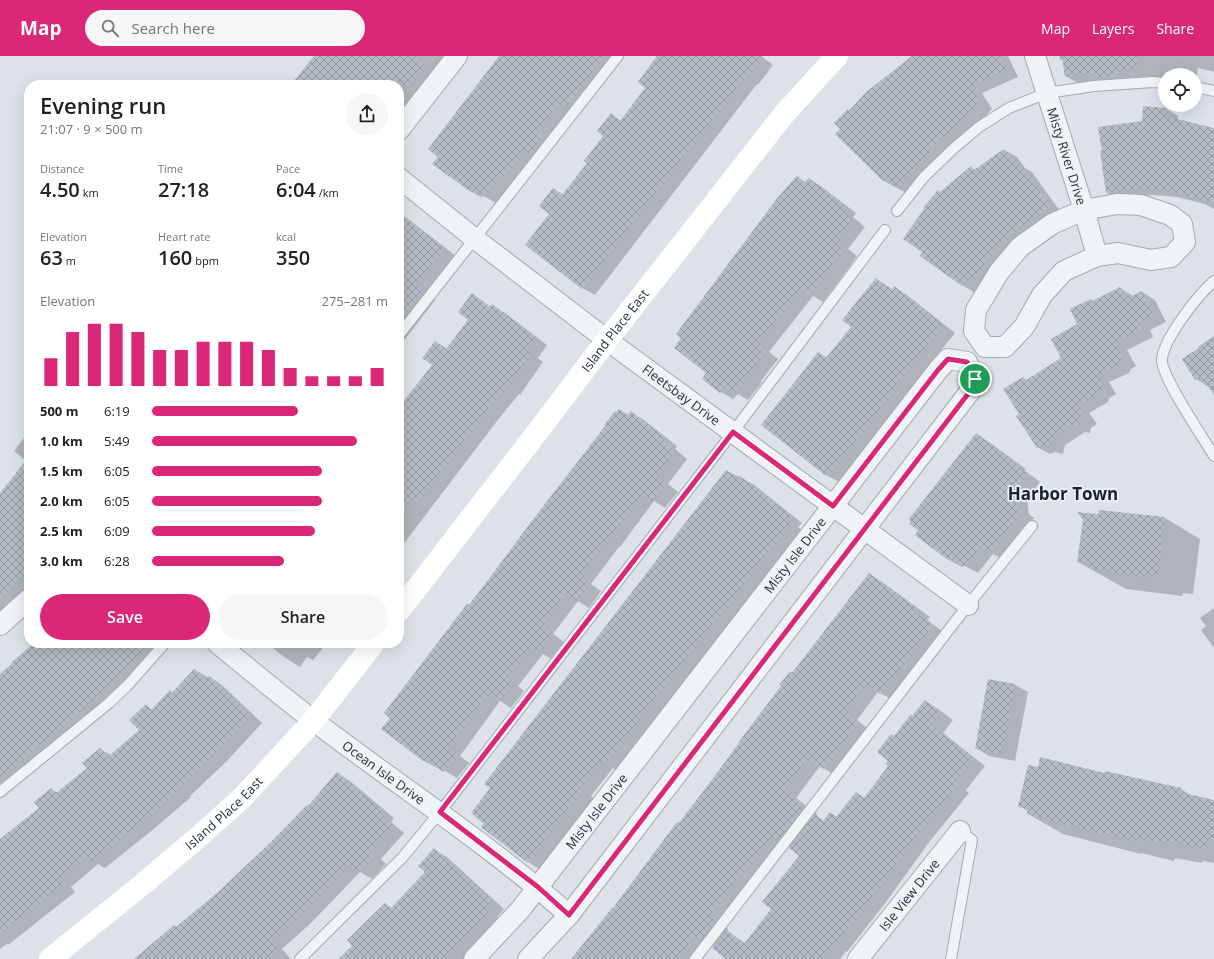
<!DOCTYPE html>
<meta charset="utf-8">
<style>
body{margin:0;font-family:"Open Sans",sans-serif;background:#f6f6f6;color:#222;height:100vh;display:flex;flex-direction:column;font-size:15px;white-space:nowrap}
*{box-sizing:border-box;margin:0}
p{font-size:13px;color:#767676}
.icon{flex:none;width:22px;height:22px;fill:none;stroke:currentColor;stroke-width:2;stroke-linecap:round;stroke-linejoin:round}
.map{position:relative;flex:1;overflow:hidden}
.sheet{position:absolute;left:24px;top:24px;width:380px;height:568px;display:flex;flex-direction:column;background:#fff;border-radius:16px;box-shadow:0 4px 16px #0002}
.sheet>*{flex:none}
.buttons{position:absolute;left:1158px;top:12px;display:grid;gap:8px}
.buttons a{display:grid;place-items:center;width:44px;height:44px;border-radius:50%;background:#fff;box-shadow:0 4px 16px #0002;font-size:20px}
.pin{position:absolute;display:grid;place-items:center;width:34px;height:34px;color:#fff;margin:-17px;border:2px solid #fff;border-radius:50%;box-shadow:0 1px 4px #0007}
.round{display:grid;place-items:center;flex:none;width:42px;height:42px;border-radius:21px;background:#f6f6f6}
.headline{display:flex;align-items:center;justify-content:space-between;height:68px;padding:0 16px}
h1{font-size:22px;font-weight:600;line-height:30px}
.figures{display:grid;grid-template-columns:repeat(3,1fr);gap:6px;height:68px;padding:4px 16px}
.figures div{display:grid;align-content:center}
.figures b{font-size:20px;font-weight:600}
.figures small{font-size:11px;font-weight:400}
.figures p{font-size:11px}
.chart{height:112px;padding:8px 16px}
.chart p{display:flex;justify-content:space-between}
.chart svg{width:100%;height:72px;margin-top:4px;stroke:#db2777;stroke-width:6}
.primary-button{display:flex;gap:8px;margin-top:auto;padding:8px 16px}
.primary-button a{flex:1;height:46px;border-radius:24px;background:#db2777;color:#fff;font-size:16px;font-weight:600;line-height:46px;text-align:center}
.primary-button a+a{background:#f6f6f6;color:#222}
ul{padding:0 16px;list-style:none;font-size:13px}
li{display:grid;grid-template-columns:64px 48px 1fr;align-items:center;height:30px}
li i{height:10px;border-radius:5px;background:#db2777}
header{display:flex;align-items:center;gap:24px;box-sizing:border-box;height:56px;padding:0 20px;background:#db2777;color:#fff}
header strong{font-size:19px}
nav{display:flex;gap:22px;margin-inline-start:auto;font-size:14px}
.search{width:280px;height:36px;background:#f6f6f6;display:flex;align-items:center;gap:10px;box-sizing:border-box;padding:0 14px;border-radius:22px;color:#767676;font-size:15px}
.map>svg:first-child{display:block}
.shadow{fill:#0003;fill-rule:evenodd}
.building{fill:url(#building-cross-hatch)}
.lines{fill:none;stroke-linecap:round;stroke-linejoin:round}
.lane-casing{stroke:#a2a9b3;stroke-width:12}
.street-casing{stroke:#a2a9b3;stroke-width:22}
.lane{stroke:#f0f3f6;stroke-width:10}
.street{stroke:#f0f3f6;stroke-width:20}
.secondary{stroke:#fff;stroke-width:22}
.route-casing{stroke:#fff;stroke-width:8}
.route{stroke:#db2777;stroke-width:5}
.labels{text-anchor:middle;stroke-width:3.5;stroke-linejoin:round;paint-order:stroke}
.street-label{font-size:13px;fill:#253141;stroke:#edf1f6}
.district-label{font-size:17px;font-weight:bold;fill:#182231;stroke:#edf1f6}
</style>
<header>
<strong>Map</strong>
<div class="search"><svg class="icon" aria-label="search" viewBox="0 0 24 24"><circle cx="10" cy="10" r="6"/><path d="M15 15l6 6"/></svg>Search here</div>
<nav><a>Map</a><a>Layers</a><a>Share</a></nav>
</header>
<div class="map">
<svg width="1214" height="903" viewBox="0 0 1214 903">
<defs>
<pattern id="building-cross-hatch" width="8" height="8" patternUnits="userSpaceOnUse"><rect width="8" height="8" fill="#b4bcc6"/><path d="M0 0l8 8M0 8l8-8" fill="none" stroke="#9299a2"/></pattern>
</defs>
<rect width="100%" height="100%" fill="#dde2e9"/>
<g class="shadow">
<path d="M 326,0 L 450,0 L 399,59 L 399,29 L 303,29 Z"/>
<path d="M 500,0 L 622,0 L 543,104 L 537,101 L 516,128 L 512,126 L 496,147 L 482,139 L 481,141 L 468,134 L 439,100 Z"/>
<path d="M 657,0 L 761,0 L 773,9 L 758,29 L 757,28 L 595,239 L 582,232 L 551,158 L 553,133 L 564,139 L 588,107 L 605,79 L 611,59 L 622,65 L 647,32 Z"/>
<path d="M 918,0 L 1008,0 L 1018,21 L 982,37 L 992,53 L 910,139 L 884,125 L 836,78 L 841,73 L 850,56 Z"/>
<path d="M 1059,0 L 1214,0 L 1214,16 L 1198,12 L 1197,19 L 1165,16 L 1165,22 L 1130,21 L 1130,26 L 1079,28 L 1066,20 L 1064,5 L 1060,3 Z"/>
<path d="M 1166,53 L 1178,60 L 1178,64 L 1214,73 L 1214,153 L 1205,148 L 1177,141 L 1154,139 L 1120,144 L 1107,137 L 1143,66 Z"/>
<path d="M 1004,94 L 1017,101 L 1025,112 L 1032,116 L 1062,158 L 975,237 L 962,229 L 940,137 L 971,112 L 976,114 Z"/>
<path d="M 797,121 L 806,127 L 809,123 L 822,131 L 856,157 L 853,161 L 865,171 L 848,193 L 857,200 L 823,246 L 813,240 L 769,296 L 778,303 L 761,325 L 762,326 L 748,344 L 738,338 L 733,343 L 721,336 Z"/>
<path d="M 399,156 L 456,200 L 427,237 L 436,243 L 399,291 Z"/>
<path d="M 876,223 L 893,234 L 895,232 L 907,239 L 955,277 L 917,324 L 899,350 L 839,426 L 826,419 L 818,297 L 827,302 L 852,271 Z"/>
<path d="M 1120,232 L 1133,240 L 1142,236 L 1155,244 L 1166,266 L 1150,274 L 1153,281 L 1127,294 L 1136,310 L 1131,313 L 1129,317 L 1109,326 L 1116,338 L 1109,342 L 1108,346 L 1089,357 L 1097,368 L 1091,372 L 1090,377 L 1085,376 L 1065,389 L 1063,398 L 1055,396 L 1050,398 L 1037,391 L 1021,359 L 1023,322 L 1027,324 L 1062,302 L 1091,244 L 1094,246 Z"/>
<path d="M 472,239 L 483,245 L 483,247 L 494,254 L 484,246 L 491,251 L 492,250 L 505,257 L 547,289 L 538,302 L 543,306 L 520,339 L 519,338 L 497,365 L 399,494 L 399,341 L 405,345 L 433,309 L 436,286 L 447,293 L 469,263 Z"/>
<path d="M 1214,280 L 1214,338 L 1209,331 L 1196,323 L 1200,293 L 1198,291 Z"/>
<path d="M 619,354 L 629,359 L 631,357 L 644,364 L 677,390 L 675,393 L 687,403 L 668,428 L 678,436 L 665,452 L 654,445 L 620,491 L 619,491 L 591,528 L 601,535 L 589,552 L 578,545 L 553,578 L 564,586 L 551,603 L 543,598 L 518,630 L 524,635 L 511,652 L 500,645 L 460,700 L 469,707 L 457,722 L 438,711 L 437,712 L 424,705 L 383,673 L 469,550 Z"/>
<path d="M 976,379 L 989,386 L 1026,413 L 1024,414 L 1040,426 L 1027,443 L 1029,458 L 1034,462 L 1003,503 L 993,498 L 978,517 L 963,509 L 962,511 L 949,504 L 916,478 Z"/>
<path d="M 24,382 L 29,385 L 29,534 L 0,559 L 0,438 L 26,405 L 14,395 Z"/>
<path d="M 727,415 L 753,428 L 802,467 L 798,471 L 803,475 L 617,715 L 613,712 L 591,740 L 594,742 L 541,814 L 528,806 Z"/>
<path d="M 1100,455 L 1165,462 L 1200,483 L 1193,538 L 1183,537 L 1182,540 L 1126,533 L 1078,506 L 1084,464 L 1099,459 Z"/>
<path d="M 869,518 L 882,526 L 930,561 L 927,564 L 945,577 L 893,644 L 878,636 L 857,664 L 871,675 L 836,720 L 820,710 L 796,742 L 817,758 L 816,760 L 824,765 L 830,757 L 837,761 L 856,737 L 865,742 L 890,710 L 889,704 L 894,681 L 913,661 L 925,645 L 938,653 L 953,664 L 943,677 L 985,710 L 966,734 L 969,737 L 930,785 L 886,846 L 847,896 L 846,895 L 840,903 L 723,903 L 725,901 L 714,890 L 708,887 L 695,903 L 572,903 L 613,854 ZM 785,787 L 791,791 L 800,800 L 773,853 L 745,887 L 727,875 L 728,873 L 721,868 Z"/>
<path d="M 1214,552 L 1214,592 L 1201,574 L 1206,570 L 1200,562 Z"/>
<path d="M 35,587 L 150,587 L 160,597 L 15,726 L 8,722 L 0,728 L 0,618 Z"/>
<path d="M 266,587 L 327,587 L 313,604 L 307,601 L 300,611 L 287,603 Z"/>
<path d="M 195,614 L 209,622 L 210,621 L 222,629 L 262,667 L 227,705 L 190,740 L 191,741 L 155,772 L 105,812 L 98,808 L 71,831 L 75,836 L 8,889 L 7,888 L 0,893 L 0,785 L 40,752 L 51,733 L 58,737 L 88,712 L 100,693 L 111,699 L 140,674 L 146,650 L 153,654 L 170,636 L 173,638 Z"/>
<path d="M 989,624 L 1015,629 L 1028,636 L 1015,705 L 989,700 L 976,692 Z"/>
<path d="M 1039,712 L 1105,718 L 1105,716 L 1181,733 L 1192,740 L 1214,745 L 1214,807 L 1203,805 L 1202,807 L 1175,802 L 1174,805 L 1141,797 L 1141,798 L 1063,778 L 1028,758 L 1028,755 L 1020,750 Z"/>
<path d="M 337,717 L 350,725 L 394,762 L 391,766 L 404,777 L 381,803 L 386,808 L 372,823 L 360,816 L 311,867 L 282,893 L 290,902 L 289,903 L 134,903 L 175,871 L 176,872 L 218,837 L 309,751 Z"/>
<path d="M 434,794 L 447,801 L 504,853 L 497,861 L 500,864 L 465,903 L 339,903 L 353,890 L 385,848 L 392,852 L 426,816 Z"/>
</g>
<g class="building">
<path d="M 314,0 L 414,0 L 425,9 L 409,29 L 291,29 Z"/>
<path d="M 499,0 L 604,0 L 566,51 L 559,46 L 537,75 L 543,80 L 530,98 L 524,93 L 502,122 L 499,119 L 483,141 L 470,131 L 468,134 L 432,108 L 438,101 L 428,93 Z"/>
<path d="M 657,0 L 762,0 L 745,22 L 744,22 L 644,151 L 582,233 L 525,189 L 549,158 L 539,150 L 553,132 L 562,139 L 587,107 L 584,105 L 603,80 L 597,75 L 611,57 L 620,65 L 645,32 L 638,26 Z"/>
<path d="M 912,0 L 999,0 L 1006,14 L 970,30 L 979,45 L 949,76 L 930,92 L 932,94 L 896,132 L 886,122 L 883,125 L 835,78 L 840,73 L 834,67 L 848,53 L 849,55 L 866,36 Z"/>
<path d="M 1062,0 L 1137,0 L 1137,11 L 1117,14 L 1118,19 L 1095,21 L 1095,17 L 1065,21 Z"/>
<path d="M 1143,50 L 1166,52 L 1165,60 L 1214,72 L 1214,147 L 1164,134 L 1141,132 L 1106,137 L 1100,95 L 1102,95 L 1098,71 L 1142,65 Z"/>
<path d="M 1004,93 L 1016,109 L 1019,108 L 1050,150 L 1015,175 L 991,194 L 994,196 L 971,224 L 968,222 L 962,230 L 920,200 L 922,196 L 903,183 L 924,153 L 923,152 L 938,134 L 940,136 L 971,110 L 974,114 Z"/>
<path d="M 797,120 L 805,126 L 809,122 L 844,149 L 841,153 L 853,163 L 836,185 L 844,192 L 809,239 L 800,232 L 757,288 L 765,295 L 735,337 L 725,330 L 720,337 L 702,323 L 706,317 L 674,292 L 681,282 L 676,278 L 778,141 Z"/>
<path d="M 399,157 L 444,192 L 415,229 L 423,235 L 399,267 Z"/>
<path d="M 876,222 L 892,234 L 894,230 L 943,269 L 904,317 L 887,343 L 860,378 L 860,379 L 826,420 L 761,369 L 818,296 L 826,302 L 851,271 L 842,264 Z"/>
<path d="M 1120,231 L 1126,243 L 1142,235 L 1154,259 L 1138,267 L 1141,273 L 1115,286 L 1123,303 L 1118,305 L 1117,310 L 1097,318 L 1104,331 L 1096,335 L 1095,339 L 1077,349 L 1084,361 L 1078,365 L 1077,371 L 1071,369 L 1052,382 L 1051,391 L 1041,389 L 1037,392 L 1016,360 L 1019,358 L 1003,333 L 1023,321 L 1025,325 L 1061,302 L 1051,283 L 1077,268 L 1070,253 L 1091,243 L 1092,245 Z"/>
<path d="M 472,237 L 490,251 L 492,248 L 535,281 L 526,294 L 531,298 L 506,332 L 505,331 L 484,357 L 417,446 L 411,442 L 399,458 L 399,351 L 432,309 L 422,302 L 435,285 L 446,293 L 468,264 L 458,256 Z"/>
<path d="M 1214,282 L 1214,339 L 1201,320 L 1195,324 L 1182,303 Z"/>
<path d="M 619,353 L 628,359 L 631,355 L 665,382 L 662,385 L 675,395 L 656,420 L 665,428 L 652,445 L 642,438 L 607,485 L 606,484 L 579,520 L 589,527 L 576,545 L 565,537 L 541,570 L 552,578 L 538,596 L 531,590 L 506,622 L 512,627 L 498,645 L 488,637 L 447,692 L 457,699 L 443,716 L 426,703 L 423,705 L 381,673 L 390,662 L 384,657 L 467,548 L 469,549 L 491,520 L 531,466 L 606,369 L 604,369 L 615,355 L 616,356 Z"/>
<path d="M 976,377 L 1014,406 L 1013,407 L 1027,418 L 1014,435 L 1016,449 L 1022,454 L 990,497 L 981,490 L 964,511 L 951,501 L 948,504 L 915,479 L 918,474 L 909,468 L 911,465 L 909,463 Z"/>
<path d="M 29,401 L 29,515 L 21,524 L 20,523 L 0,542 L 0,437 Z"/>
<path d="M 726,414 L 737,423 L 740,420 L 790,459 L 786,463 L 790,467 L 755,511 L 727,551 L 726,550 L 637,664 L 639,665 L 625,682 L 604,708 L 600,705 L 579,732 L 582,734 L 543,784 L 544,785 L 528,807 L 481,771 L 484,768 L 471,757 L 490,732 L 484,728 Z"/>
<path d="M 1099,454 L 1165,461 L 1158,519 L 1148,517 L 1147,521 L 1090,513 L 1090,508 L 1077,506 L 1083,464 L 1077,456 L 1098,458 Z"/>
<path d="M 869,517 L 917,553 L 915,556 L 933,569 L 880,638 L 866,627 L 844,656 L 858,667 L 823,713 L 808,702 L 784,734 L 805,750 L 778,784 L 772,780 L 746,813 L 744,812 L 709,860 L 716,865 L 701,884 L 695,879 L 677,903 L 571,903 L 612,852 L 613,852 L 677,766 L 679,767 L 708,729 L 739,687 L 738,687 L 781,630 L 780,628 L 790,615 L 792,617 Z"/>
<path d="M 34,587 L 150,587 L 83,653 L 0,721 L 0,619 L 13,608 L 12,606 Z"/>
<path d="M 194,613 L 206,624 L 209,620 L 250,659 L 214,698 L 178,732 L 179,733 L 142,765 L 92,805 L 87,799 L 58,823 L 62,828 L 0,877 L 0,783 L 39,752 L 34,746 L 51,732 L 56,737 L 87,712 L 82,707 L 100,692 L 108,701 L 139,674 L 129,664 L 146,648 L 151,654 L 170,634 L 172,637 Z"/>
<path d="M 988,623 L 1015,628 L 1002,698 L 975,693 Z"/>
<path d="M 925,644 L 940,656 L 930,669 L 973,702 L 954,726 L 957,729 L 917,778 L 873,839 L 834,889 L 832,888 L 821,903 L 726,903 L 712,892 L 726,873 L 744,888 L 771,853 L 762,846 L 799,800 L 789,792 L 815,758 L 823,765 L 830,756 L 836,761 L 856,736 L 864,742 L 888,710 L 885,708 L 888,705 L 877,696 L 891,678 L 894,680 L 911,658 L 912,660 Z"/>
<path d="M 1040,701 L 1104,717 L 1105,715 L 1181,732 L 1180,736 L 1214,744 L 1214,784 L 1208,783 L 1206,793 L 1168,785 L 1167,788 L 1140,782 L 1139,785 L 1106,778 L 1106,779 L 1027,758 L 1028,753 L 1018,751 L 1028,709 L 1038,711 Z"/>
<path d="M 337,716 L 382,755 L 379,758 L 392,769 L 369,795 L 374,800 L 358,816 L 349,807 L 298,859 L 270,885 L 278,894 L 268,903 L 134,903 L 174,869 L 176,871 L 217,837 L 271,786 L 307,749 L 308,750 Z"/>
<path d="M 434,792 L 492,845 L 485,853 L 488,856 L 451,896 L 451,895 L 443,903 L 338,903 L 352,890 L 347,884 L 385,847 L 391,852 L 425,816 L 418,810 Z"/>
</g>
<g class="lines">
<g class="lane-casing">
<g id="lane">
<path d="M 1195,31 L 1214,35"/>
<path d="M 897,155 L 924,121 L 953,93 L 979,71 L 1009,52 L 1047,37 L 1094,30 L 1153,26 L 1165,27"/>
<path d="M 1214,225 C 1198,239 1164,282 1162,303 C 1160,319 1204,383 1214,400"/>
<path d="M 399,279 L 618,0"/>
<path d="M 0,736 L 109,647 L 127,630 L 165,587"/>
<path d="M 300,903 L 402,802 L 440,756 L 733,376 L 885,174"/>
<path d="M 695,903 L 968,549 L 1032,470"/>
<path d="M 951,903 L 972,784 L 960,775"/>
</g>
</g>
<g class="street-casing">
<g id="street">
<path id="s1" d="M 1035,0 L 1084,154 L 1097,200"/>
<path d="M 399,74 L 457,0"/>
<path id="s2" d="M 399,122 L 474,182 L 607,284 L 968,549"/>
<path d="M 1117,148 L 1141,149 L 1170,159 L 1182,168 L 1185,186 L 1171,201 L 1151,204 L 1118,197 L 1097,200 L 1064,215 L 1042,239 L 1024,271 L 1005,291 L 985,291 L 974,275 L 976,254 L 999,216 L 1020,191 L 1052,168 L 1084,154 Z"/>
<path d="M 0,569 L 29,543"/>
<path id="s3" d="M 217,587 C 249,613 281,640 314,665 C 399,730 489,788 569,859"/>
<path id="s4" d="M 474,903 L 520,854 L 938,314 L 948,303 L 967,306 L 975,323 L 971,334 L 569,859 L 528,903"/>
<path id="s5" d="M 858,903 L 960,775"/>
</g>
</g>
<use href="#lane" class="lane"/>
<use href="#street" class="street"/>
<g class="secondary">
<path id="s6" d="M 399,555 L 542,370 L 607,284 L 785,57 L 837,0"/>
<path id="s7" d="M 50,903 L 143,828 L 196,783 L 241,743 L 313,665 L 374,587"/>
</g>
</g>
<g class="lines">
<g class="route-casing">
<path id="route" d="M 948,303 L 967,306 L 975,323 L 971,334 L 569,859 L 538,831 L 440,756 L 733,376 L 833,450 L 938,314 Z"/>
</g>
<use href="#route" class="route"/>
</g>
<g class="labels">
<g class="street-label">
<text dy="5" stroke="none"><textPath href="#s1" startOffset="105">Misty River Drive</textPath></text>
<text dy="5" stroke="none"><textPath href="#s6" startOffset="354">Island Place East</textPath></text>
<text dy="5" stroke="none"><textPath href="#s2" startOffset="356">Fleetsbay Drive</textPath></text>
<text dy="5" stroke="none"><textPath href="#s4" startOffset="516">Misty Isle Drive</textPath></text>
<text dy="5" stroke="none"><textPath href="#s3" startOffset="211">Ocean Isle Drive</textPath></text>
<text dy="5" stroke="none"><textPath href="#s4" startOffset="192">Misty Isle Drive</textPath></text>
<text dy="5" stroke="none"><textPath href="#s7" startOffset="227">Island Place East</textPath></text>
<text dy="5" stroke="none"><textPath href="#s5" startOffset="82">Isle View Drive</textPath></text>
</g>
<g class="district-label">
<text x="1063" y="444">Harbor Town</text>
</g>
</g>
</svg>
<div class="buttons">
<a><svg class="icon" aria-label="locate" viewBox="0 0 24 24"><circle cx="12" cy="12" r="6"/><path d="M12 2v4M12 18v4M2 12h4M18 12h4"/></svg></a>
</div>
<div class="pin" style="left:975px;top:323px;background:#1e9e55"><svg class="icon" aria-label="arrive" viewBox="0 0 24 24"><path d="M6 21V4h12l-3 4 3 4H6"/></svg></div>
<section class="sheet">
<div class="headline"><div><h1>Evening run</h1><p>21:07 · 9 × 500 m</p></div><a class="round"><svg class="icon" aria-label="share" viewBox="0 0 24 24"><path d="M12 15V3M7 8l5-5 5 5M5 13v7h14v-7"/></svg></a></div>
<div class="figures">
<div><p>Distance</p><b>4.50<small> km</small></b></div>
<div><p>Time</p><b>27:18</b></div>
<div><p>Pace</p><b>6:04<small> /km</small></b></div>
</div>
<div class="figures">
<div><p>Elevation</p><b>63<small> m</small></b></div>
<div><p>Heart rate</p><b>160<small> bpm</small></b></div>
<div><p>kcal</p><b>350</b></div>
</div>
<div class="chart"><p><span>Elevation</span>275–281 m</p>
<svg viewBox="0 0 160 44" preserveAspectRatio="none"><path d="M5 44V27M15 44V11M25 44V6M35 44V6M45 44V11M55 44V22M65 44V22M75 44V17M85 44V17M95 44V17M105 44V22M115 44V33M125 44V38M135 44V38M145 44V38M155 44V33"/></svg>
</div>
<ul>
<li><b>500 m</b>6:19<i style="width:62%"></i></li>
<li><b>1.0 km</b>5:49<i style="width:87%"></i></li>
<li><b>1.5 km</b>6:05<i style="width:72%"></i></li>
<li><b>2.0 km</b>6:05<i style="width:72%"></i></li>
<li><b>2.5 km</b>6:09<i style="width:69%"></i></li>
<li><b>3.0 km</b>6:28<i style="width:56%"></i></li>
</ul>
<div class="primary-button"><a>Save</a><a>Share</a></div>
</section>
</div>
